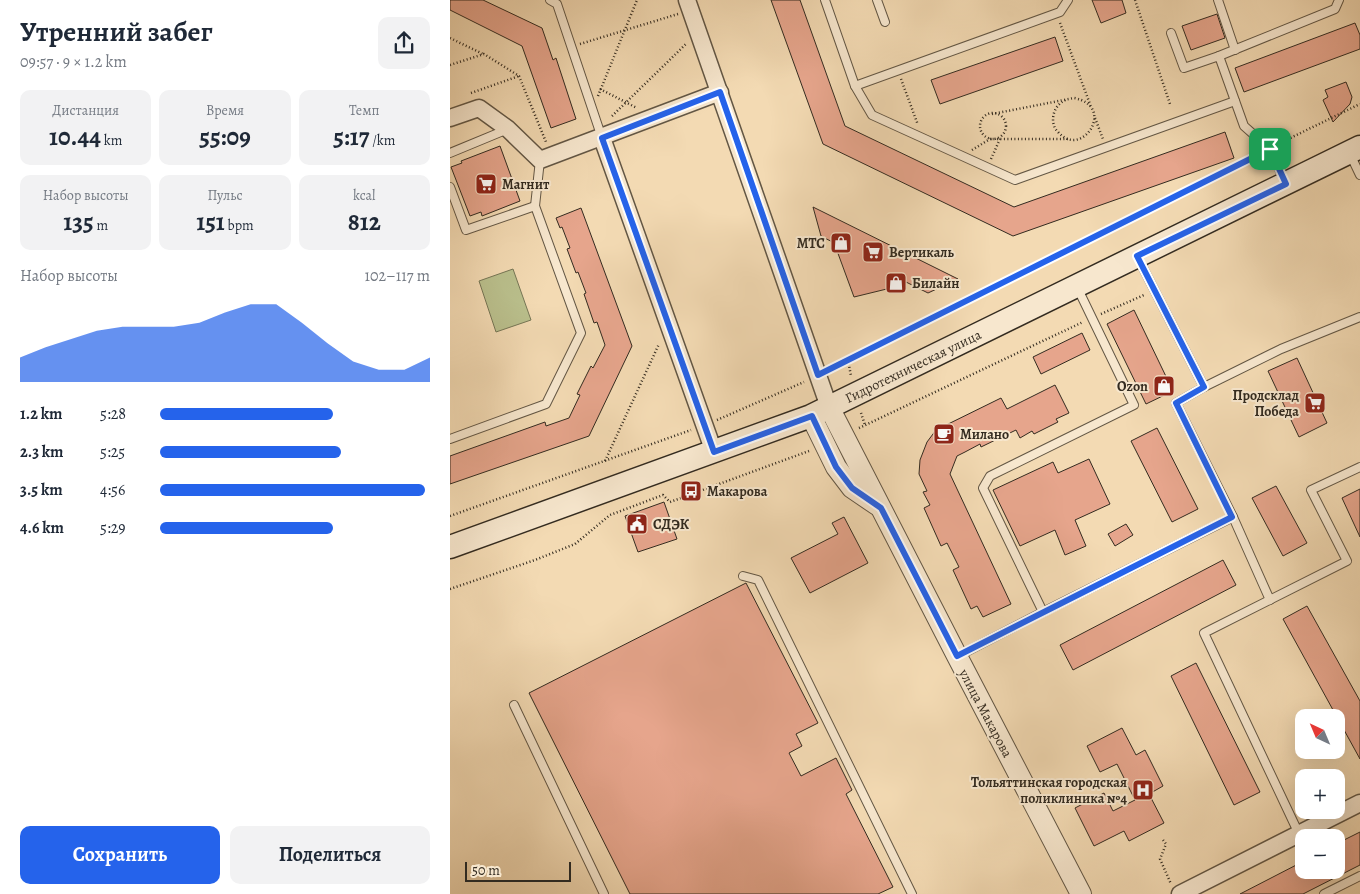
<!DOCTYPE html>
<html lang="ru">
<meta charset="utf-8">
<style>
body{margin:0;font-family:Alegreya,serif;background:#f2f2f3;color:#1f2937;height:100vh;display:flex;flex-direction:column;font-size:19px;white-space:nowrap}
*{box-sizing:border-box;margin:0}
p{font-size:16px;color:#747a83}
.icon{flex:none;width:28px;height:28px;fill:none;stroke:currentColor;stroke-width:2;stroke-linecap:round;stroke-linejoin:round}
.map{position:relative;flex:1;overflow:hidden}
.panel{display:flex;flex-direction:column;background:#fff;width:450px}
.panel>*{flex:none}
.needle{width:32px;rotate:316deg}
.fabs{position:absolute;left:845px;top:709px;display:grid;gap:10px}
.fabs a{display:grid;place-items:center;width:50px;height:50px;border-radius:10px;background:#fff;box-shadow:0 5px 20px #0002;font-size:25px}
.scale{position:absolute;left:15px;bottom:12px;width:106px;box-sizing:border-box;padding-left:5px;border:2px solid #332b20;border-top:0;font-size:14px;line-height:18px;white-space:nowrap;color:#332b20;-webkit-text-stroke:4px #f7e7ce;paint-order:stroke}
.pin{position:absolute;display:grid;place-items:center;width:42px;height:42px;color:#fff;margin:-21px;border-radius:10px;box-shadow:0 2px 8px #0006}
.round{display:grid;place-items:center;flex:none;width:52px;height:52px;border-radius:10px;background:#f2f2f3}
.overview{display:flex;align-items:center;justify-content:space-between;height:85px;padding:0 20px}
h1{font-size:28px;font-weight:600;line-height:38px}
.metrics{display:grid;grid-template-columns:repeat(3,1fr);gap:8px;height:85px;padding:5px 20px}
.metrics div{display:grid;align-content:center;border-radius:10px;background:#f2f2f3;text-align:center}
.metrics b{font-size:25px;font-weight:600}
.metrics small{font-size:14px;font-weight:400}
.metrics p{font-size:14px}
.chart{height:140px;padding:10px 20px}
.chart p{display:flex;justify-content:space-between}
.chart svg{width:100%;height:90px;margin-top:5px;fill:#2563eb;opacity:.7}
.button{display:flex;gap:10px;margin-top:auto;padding:10px 20px}
.button a{flex:1;height:58px;border-radius:10px;background:#2563eb;color:#fff;font-size:20px;font-weight:600;line-height:58px;text-align:center}
.button a+a{background:#f2f2f3;color:#1f2937}
ul{padding:0 20px;list-style:none;font-size:16px}
li{display:grid;grid-template-columns:80px 60px 1fr;align-items:center;height:38px}
li i{height:12px;border-radius:6px;background:#2563eb}
main{display:flex;flex:1;min-height:0}
.map>svg:first-child{display:block}
.green{fill:#bac08d;stroke:#767656}
.building{fill:#e6a58c;stroke:#332b20}
.lines{fill:none;stroke-linecap:round;stroke-linejoin:round}
.service-casing{stroke:#635745;stroke-width:10}
.minor-casing{stroke:#635745;stroke-width:19}
.tertiary-casing{stroke:#635745;stroke-width:22}
.secondary-casing{stroke:#332b20;stroke-width:25}
.path{stroke:#332b20;stroke-width:2.5;stroke-dasharray:1 2.5;stroke-linecap:butt}
.service{stroke:#f7e7ce;stroke-width:8}
.minor{stroke:#f7e7ce;stroke-width:16}
.tertiary{stroke:#f7e7ce;stroke-width:20}
.secondary{stroke:#f7e7ce;stroke-width:22}
.route-casing{stroke:#fff;stroke-width:10}
.route{stroke:#2563eb;stroke-width:6}
.labels{text-anchor:middle;stroke-width:4;stroke-linejoin:round;paint-order:stroke}
.poi-label{font-size:14px;font-weight:bold;fill:#332b20;stroke:#f7e7ce;text-anchor:start}
.street-label{font-size:14px;fill:#332b20;stroke:#f7e7ce}
</style>
<main>
<section class="panel">
<div class="overview"><div><h1>Утренний забег</h1><p>09:57 · 9 × 1.2 km</p></div><a class="round"><svg class="icon" aria-label="share" viewBox="0 0 24 24"><path d="M12 15V3M7 8l5-5 5 5M5 13v7h14v-7"/></svg></a></div>
<div class="metrics">
<div><p>Дистанция</p><b>10.44<small> km</small></b></div>
<div><p>Время</p><b>55:09</b></div>
<div><p>Темп</p><b>5:17<small> /km</small></b></div>
</div>
<div class="metrics">
<div><p>Набор высоты</p><b>135<small> m</small></b></div>
<div><p>Пульс</p><b>151<small> bpm</small></b></div>
<div><p>kcal</p><b>812</b></div>
</div>
<div class="chart"><p><span>Набор высоты</span>102–117 m</p>
<svg viewBox="0 0 160 44" preserveAspectRatio="none"><path d="M0 44V32L10 27L20 23L30 19L40 17L50 17L60 17L70 15L80 10L90 6L100 6L110 15L120 25L130 34L140 38L150 38L160 32V44z"/></svg>
</div>
<ul>
<li><b>1.2 km</b>5:28<i style="width:64%"></i></li>
<li><b>2.3 km</b>5:25<i style="width:67%"></i></li>
<li><b>3.5 km</b>4:56<i style="width:98%"></i></li>
<li><b>4.6 km</b>5:29<i style="width:64%"></i></li>
</ul>
<div class="button"><a>Сохранить</a><a>Поделиться</a></div>
</section>
<div class="map">
<svg width="910" height="894" viewBox="0 0 910 894">
<rect width="100%" height="100%" fill="#f3dab3"/>
<filter id="stains"><feTurbulence type="fractalNoise" baseFrequency=".004" numOctaves="4"/><feColorMatrix values="0 0 0 0 .2 0 0 0 0 .09 0 0 0 0 .02 0 0 0 .5 -.17"/></filter>
<radialGradient id="worn" r=".72"><stop offset=".6" stop-color="#630" stop-opacity="0"/><stop offset="1" stop-color="#630" stop-opacity=".3"/></radialGradient>
<path class="green" d="M 63,269 L 81,320 L 46,332 L 29,281 Z"/>
<g class="building">
<path d="M 0,0 L 33,0 L 92,28 L 103,60 L 106,58 L 126,119 L 101,128 L 72,46 L 0,10 Z"/>
<path d="M 321,0 L 350,0 L 395,126 L 564,207 L 775,132 L 784,158 L 563,236 L 373,144 Z"/>
<path d="M 642,0 L 672,0 L 676,13 L 651,23 Z"/>
<path d="M 767,14 L 775,38 L 741,50 L 732,26 Z"/>
<path d="M 905,23 L 910,35 L 910,49 L 794,92 L 785,68 Z"/>
<path d="M 605,37 L 613,61 L 490,104 L 481,80 Z"/>
<path d="M 896,82 L 902,97 L 900,104 L 883,122 L 873,100 L 878,97 L 875,90 Z"/>
<path d="M 50,146 L 70,201 L 32,216 L 31,212 L 20,216 L 1,167 L 12,163 L 11,161 Z"/>
<path d="M 363,207 L 508,279 L 478,293 L 452,280 L 449,286 L 404,297 L 386,248 L 390,246 L 371,236 Z"/>
<path d="M 131,208 L 182,346 L 139,436 L 0,484 L 0,456 L 95,422 L 96,426 L 119,418 L 130,395 L 127,394 L 141,366 L 143,368 L 155,345 L 147,322 L 144,323 L 134,294 L 136,293 L 128,272 L 126,273 L 117,249 L 120,248 L 112,227 L 110,228 L 106,218 Z"/>
<path d="M 684,310 L 723,391 L 696,404 L 657,324 Z"/>
<path d="M 632,333 L 640,350 L 591,374 L 583,357 Z"/>
<path d="M 847,358 L 877,423 L 849,437 L 818,371 Z"/>
<path d="M 605,385 L 619,413 L 606,419 L 608,422 L 584,434 L 582,431 L 570,438 L 566,430 L 531,447 L 530,444 L 515,452 L 507,456 L 500,474 L 561,604 L 533,617 L 527,606 L 521,609 L 503,570 L 509,567 L 497,543 L 491,546 L 474,508 L 480,505 L 473,492 L 477,491 L 469,474 L 470,460 L 477,442 L 486,430 L 551,398 L 557,409 Z"/>
<path d="M 707,428 L 748,509 L 722,522 L 681,441 Z"/>
<path d="M 639,459 L 660,504 L 625,520 L 636,546 L 615,555 L 605,530 L 570,546 L 543,490 L 603,462 L 608,473 Z"/>
<path d="M 826,486 L 857,543 L 833,556 L 802,498 Z"/>
<path d="M 910,489 L 910,537 L 892,498 Z"/>
<path d="M 214,502 L 227,539 L 188,552 L 175,516 Z"/>
<path d="M 394,517 L 418,563 L 360,593 L 341,558 L 388,534 L 382,523 Z"/>
<path d="M 676,524 L 683,535 L 665,546 L 658,534 Z"/>
<path d="M 773,560 L 786,585 L 623,670 L 610,645 Z"/>
<path d="M 296,583 L 368,723 L 346,734 L 352,746 L 339,753 L 351,776 L 386,758 L 402,790 L 396,794 L 443,887 L 428,894 L 180,894 L 79,693 Z"/>
<path d="M 857,606 L 910,701 L 910,759 L 833,619 Z"/>
<path d="M 746,663 L 810,792 L 784,805 L 721,676 Z"/>
<path d="M 672,728 L 686,755 L 695,750 L 713,786 L 699,794 L 714,823 L 679,841 L 674,831 L 644,846 L 625,808 L 654,793 L 663,811 L 685,800 L 667,764 L 650,772 L 637,746 Z"/>
<path d="M 910,832 L 910,865 L 853,894 L 790,894 L 854,861 L 854,870 L 886,870 L 886,844 Z"/>
</g>
<g class="lines">
<g class="service-casing">
<g id="service">
<path d="M 100,0 L 107,4 L 152,138"/>
<path d="M 375,0 L 405,86 L 422,115 L 565,180 L 785,101"/>
<path d="M 427,0 L 435,22"/>
<path d="M 768,0 L 785,50"/>
<path d="M 721,33 L 734,68 L 769,56 L 794,126 L 820,149 L 835,182"/>
<path d="M 769,56 L 885,9 L 889,0"/>
<path d="M 405,86 L 610,12 L 618,0"/>
<path d="M 0,153 L 58,129"/>
<path d="M 900,154 L 910,175"/>
<path d="M 0,187 L 16,230 L 85,206"/>
<path d="M 754,387 L 831,349 L 910,317"/>
<path d="M 0,439 L 96,404 L 131,333 L 85,206 L 90,160"/>
<path d="M 783,517 L 820,600"/>
<path d="M 293,576 L 308,580 L 462,894"/>
<path d="M 593,612 L 783,517 L 726,403 L 754,387 L 688,258"/>
<path d="M 508,656 L 593,612 L 533,488 L 540,476 L 684,405 L 627,287"/>
<path d="M 64,705 L 154,894"/>
<path d="M 849,834 L 754,633 L 897,561 L 861,490 L 910,467"/>
<path d="M 874,894 L 910,876"/>
</g>
</g>
<g class="minor-casing">
<g id="minor">
<path d="M 237,0 L 379,407"/>
<path d="M 0,118 L 29,108 L 58,129 L 90,160 L 270,92"/>
<path d="M 152,138 L 264,452"/>
<path d="M 730,894 L 910,803"/>
</g>
</g>
<g class="tertiary-casing">
<g id="tertiary">
<path d="M 379,407 L 507,656 L 631,894"/>
<path d="M 361,416 L 386,467 L 402,488 L 427,505"/>
</g>
</g>
<g class="secondary-casing">
<path id="secondary" d="M 0,547 L 361,416 L 910,147"/>
</g>
<g class="path">
<path d="M 685,0 L 720,104"/>
<path d="M 610,23 L 641,107"/>
<path d="M 0,38 L 33,54"/>
<path d="M 130,44 L 228,14"/>
<path d="M 0,65 L 34,54 L 69,76 L 96,142"/>
<path d="M 451,79 L 468,125"/>
<path d="M 150,89 L 187,108"/>
<path d="M 21,93 L 69,76"/>
<path d="M 148,96 L 187,0"/>
<circle cx="543" cy="126" r="13"/>
<path d="M 542,114 L 624,98 C 667,106 632,160 608,132 C 603,127 602,120 604,113 C 606,106 611,102 617,99"/>
<path d="M 162,116 L 237,43"/>
<path d="M 645,118 L 653,139"/>
<path d="M 828,144 L 910,104"/>
<path d="M 522,150 L 540,139 L 618,139"/>
<path d="M 541,159 L 550,139"/>
<path d="M 651,314 L 694,295"/>
<path d="M 398,360 L 401,376"/>
<path d="M 381,369 L 810,154"/>
<path d="M 411,413 L 415,425"/>
<path d="M 267,420 L 354,382"/>
<path d="M 409,428 L 633,322"/>
<path d="M 155,461 L 209,344"/>
<path d="M 0,516 L 241,430"/>
<path d="M 0,589 L 85,560 L 125,544 L 160,515 L 213,495 L 220,502 L 359,451"/>
<path d="M 713,840 L 716,844 L 710,859 L 721,884"/>
</g>
<use href="#service" class="service"/>
<use href="#minor" class="minor"/>
<use href="#tertiary" class="tertiary"/>
<use href="#secondary" class="secondary"/>
</g>
<g class="lines">
<g class="route-casing">
<path id="route" d="M 270,92 L 368,375 L 820,149 L 836,184 L 687,256 L 754,387 L 726,403 L 782,517 L 507,656 L 431,508 L 402,488 L 386,467 L 362,416 L 264,452 L 152,138 Z"/>
</g>
<use href="#route" class="route"/>
</g>
<defs>
<g id="supermarket-square" transform="scale(1.125)"><rect x="-9" y="-9" width="18" height="18" rx="4" fill="#8f2418" stroke="#f7e7ce"/><path d="M-6-5.5h2.5l.6 2H6L4.5 2H-2.5L-4.4-4H-6ZM-1.5 3.2a1.3 1.3 0 1 0 .1 0ZM3 3.2a1.3 1.3 0 1 0 .1 0Z" fill="#fff"/></g>
<g id="shop-square" transform="scale(1.125)"><rect x="-9" y="-9" width="18" height="18" rx="4" fill="#8f2418" stroke="#f7e7ce"/><path d="M-5-2.5h2.3a2.7 3.5 0 0 1 5.4 0H5L5.5 6h-11ZM-1.5-2.5h3a1.5 2.3 0 0 0-3 0Z" fill="#fff"/></g>
<g id="cafe-square" transform="scale(1.125)"><rect x="-9" y="-9" width="18" height="18" rx="4" fill="#8f2418" stroke="#f7e7ce"/><path d="M-5.5-4.5H6V0H3Q3 3.5 0 3.5H-2.5Q-5.5 3.5-5.5 0ZM3-3.2v2h1.7v-2ZM-6 4.5H4V6H-6Z" fill="#fff"/></g>
<g id="bus-square" transform="scale(1.125)"><rect x="-9" y="-9" width="18" height="18" rx="4" fill="#8f2418" stroke="#f7e7ce"/><path d="M-5-6H5V4H4V6H2V4H-2V6H-4V4H-5ZM-3.5-4V0h7V-4ZM-3.5 1.2v1.5H-2V1.2ZM2 1.2v1.5H3.5V1.2Z" fill="#fff"/></g>
<g id="civic-square" transform="scale(1.125)"><rect x="-9" y="-9" width="18" height="18" rx="4" fill="#8f2418" stroke="#f7e7ce"/><path d="M-.6-6.5H3V-4.5H.6V-3L4-1V1h2V6H-6V1h2V-1L-.6-3ZM-1.2 2.5V6h2.4V2.5Z" fill="#fff"/></g>
<g id="hospital-square" transform="scale(1.125)"><rect x="-9" y="-9" width="18" height="18" rx="4" fill="#8f2418" stroke="#f7e7ce"/><path d="M-5-5h3v3.5h4V-5h3V5h-3V1.5h-4V5h-3Z" fill="#fff"/></g>
</defs>
<g fill-rule="evenodd">
<use href="#supermarket-square" x="36" y="184"/>
<use href="#shop-square" x="391" y="243"/>
<use href="#supermarket-square" x="423" y="252"/>
<use href="#shop-square" x="446" y="283"/>
<use href="#shop-square" x="714" y="386"/>
<use href="#supermarket-square" x="865" y="403"/>
<use href="#cafe-square" x="494" y="434"/>
<use href="#bus-square" x="241" y="491"/>
<use href="#civic-square" x="187" y="524"/>
<use href="#hospital-square" x="693" y="790"/>
</g>
<g class="labels">
<g class="poi-label">
<text x="52" y="189">Магнит</text>
<text x="375" y="248" text-anchor="end">МТС</text>
<text x="439" y="257">Вертикаль</text>
<text x="462" y="288">Билайн</text>
<text x="698" y="391" text-anchor="end">Ozon</text>
<text x="849" y="400" text-anchor="end">Продсклад<tspan x="849" dy="16">Победа</tspan></text>
<text x="510" y="439">Милано</text>
<text x="257" y="496">Макарова</text>
<text x="203" y="529">СДЭК</text>
<text x="677" y="787" text-anchor="end">Тольяттинская городская<tspan x="677" dy="16">поликлиника №4</tspan></text>
</g>
<g class="street-label">
<text transform="translate(463 366) rotate(-26)" y="5">Гидротехническая улица</text>
<text transform="translate(536 713) rotate(62)" y="5">улица Макарова</text>
</g>
</g>
<rect width="100%" height="100%" filter="url(#stains)"/>
<rect width="100%" height="100%" fill="url(#worn)"/>
</svg>
<div class="fabs">
<a><svg class="needle" viewBox="-14 -14 28 28"><path d="M0-13l5 13h-10z" fill="#e53935"/><path d="M0 13l5-13h-10z" fill="#747a83"/></svg></a>
<a>+</a>
<a>−</a>
</div>
<div class="scale">50 m</div>
<div class="pin" style="left:820px;top:149px;background:#1e9e55"><svg class="icon" aria-label="arrive" viewBox="0 0 24 24"><path d="M6 21V4h12l-3 4 3 4H6"/></svg></div>
</div>
</main>
